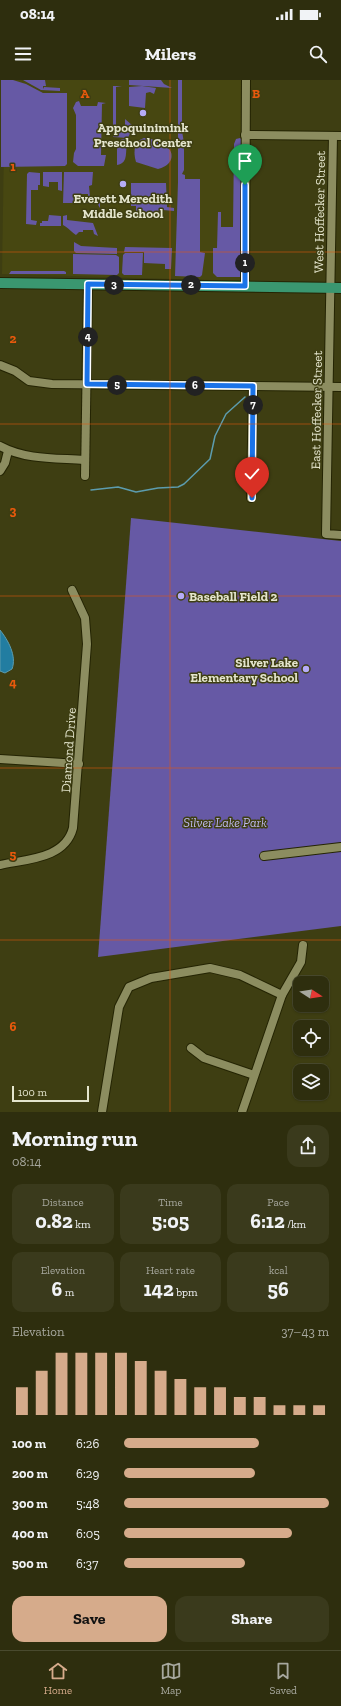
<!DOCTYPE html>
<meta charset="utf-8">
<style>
body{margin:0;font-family:"Zilla Slab",serif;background:#3a3a1c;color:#f1f3f6;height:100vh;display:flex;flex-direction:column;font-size:15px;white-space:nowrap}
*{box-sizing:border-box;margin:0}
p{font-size:13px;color:#a7a89e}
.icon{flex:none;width:22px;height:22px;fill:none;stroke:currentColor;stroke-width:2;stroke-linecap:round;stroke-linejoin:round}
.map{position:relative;height:1032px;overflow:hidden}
.sheet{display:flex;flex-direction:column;background:#2e2e0e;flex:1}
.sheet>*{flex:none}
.needle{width:26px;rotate:102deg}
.fabs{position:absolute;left:293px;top:896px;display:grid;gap:8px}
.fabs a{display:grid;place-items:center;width:36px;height:36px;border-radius:8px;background:#2e2e0e;box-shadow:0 1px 3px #0004,0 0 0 1px #494a2e;font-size:20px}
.scale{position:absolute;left:12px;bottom:10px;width:77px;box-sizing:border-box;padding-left:4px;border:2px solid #e4e5cd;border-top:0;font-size:11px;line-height:14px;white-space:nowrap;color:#e4e5cd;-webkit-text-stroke:3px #3e3e12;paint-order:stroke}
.pin{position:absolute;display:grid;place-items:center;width:34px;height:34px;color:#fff;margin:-41px -17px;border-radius:50% 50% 50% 0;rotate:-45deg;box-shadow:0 0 4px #0007}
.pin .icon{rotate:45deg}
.km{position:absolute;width:20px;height:20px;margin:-10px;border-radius:50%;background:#222;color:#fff;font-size:11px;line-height:20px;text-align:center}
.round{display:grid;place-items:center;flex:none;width:42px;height:42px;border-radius:12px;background:#3a3a1c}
.summary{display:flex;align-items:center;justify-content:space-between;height:68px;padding:0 12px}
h1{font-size:22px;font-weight:700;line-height:30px}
.stats{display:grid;grid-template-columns:repeat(3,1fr);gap:6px;height:68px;padding:4px 12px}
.stats div{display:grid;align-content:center;border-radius:10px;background:#3a3a1c;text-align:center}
.stats b{font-size:20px;font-weight:700}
.stats small{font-size:11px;font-weight:400}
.stats p{font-size:11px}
.chart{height:112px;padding:8px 12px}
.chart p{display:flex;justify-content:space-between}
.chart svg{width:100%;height:72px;margin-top:4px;stroke:#d6ab8b;stroke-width:6}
.cta{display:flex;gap:8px;margin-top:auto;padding:8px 12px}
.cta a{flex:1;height:46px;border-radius:12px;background:#d6ab8b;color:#111;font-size:16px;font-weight:700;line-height:46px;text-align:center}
.cta a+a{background:#3a3a1c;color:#f1f3f6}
ul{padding:0 12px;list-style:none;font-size:13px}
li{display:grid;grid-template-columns:64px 48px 1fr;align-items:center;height:30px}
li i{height:10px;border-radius:5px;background:#d6ab8b}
.status{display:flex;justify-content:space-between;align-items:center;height:28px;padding:0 20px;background:#2e2e0e;direction:ltr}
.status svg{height:11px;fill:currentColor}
header{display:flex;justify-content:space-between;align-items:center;height:52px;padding:0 12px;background:#2e2e0e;font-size:18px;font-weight:700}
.dock{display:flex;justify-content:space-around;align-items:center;height:56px;border-top:1px solid #494a2e;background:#2e2e0e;font-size:11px;color:#a7a89e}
.dock a{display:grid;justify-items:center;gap:2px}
.dock .current{color:#d6ab8b}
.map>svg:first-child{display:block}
.built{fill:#474711}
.green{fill:#6659a5}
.water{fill:#227da1;stroke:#5c9cae}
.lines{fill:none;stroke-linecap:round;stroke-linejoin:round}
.stream{stroke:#5c9cae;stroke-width:1.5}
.minor-casing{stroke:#242403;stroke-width:10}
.major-casing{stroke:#242403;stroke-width:12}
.minor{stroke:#8c8d60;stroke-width:8}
.major{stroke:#3a9770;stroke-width:10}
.route-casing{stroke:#fff;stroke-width:8}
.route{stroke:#1a73e8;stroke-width:5}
.grid{fill:none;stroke:#e8590c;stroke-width:1;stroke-opacity:0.55}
.poi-dot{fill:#b6acf8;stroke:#3e3e12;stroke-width:1.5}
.labels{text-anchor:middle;stroke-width:3;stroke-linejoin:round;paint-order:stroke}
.poi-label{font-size:13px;font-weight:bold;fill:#e4e5cd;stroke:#3e3e12}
.street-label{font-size:13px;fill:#e4e5cd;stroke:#3e3e12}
.park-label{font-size:13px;font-style:italic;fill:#bdb7ef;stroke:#3e3e12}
.grid-label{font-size:13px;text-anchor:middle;font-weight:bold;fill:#e8590c;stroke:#3e3e12;stroke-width:3;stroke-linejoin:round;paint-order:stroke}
</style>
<div class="status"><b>08:14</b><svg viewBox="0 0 49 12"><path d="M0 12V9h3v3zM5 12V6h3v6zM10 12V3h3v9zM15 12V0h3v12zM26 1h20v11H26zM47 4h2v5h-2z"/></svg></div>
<header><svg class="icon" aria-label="menu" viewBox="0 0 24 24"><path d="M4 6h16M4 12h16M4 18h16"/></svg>Milers<svg class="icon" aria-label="search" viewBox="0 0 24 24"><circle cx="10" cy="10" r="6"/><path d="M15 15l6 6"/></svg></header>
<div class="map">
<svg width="341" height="1032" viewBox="0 0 341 1032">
<rect width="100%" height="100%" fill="#3e3e12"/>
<path class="built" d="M 5,0 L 244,0 L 243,201 L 2,194 Z"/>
<g class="green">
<path d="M 1,0 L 13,0 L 26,4 L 43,13 L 67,13 L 67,84 L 65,86 L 1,87 Z"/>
<path d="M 23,0 L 45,0 L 46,6 L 43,6 L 43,9 L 44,7 L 60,8 L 60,11 L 41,10 Z"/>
<path d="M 129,0 L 161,0 L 164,4 L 172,8 L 129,5 Z"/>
<path d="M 178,0 L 182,0 L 182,51 L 184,63 L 184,90 L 182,94 L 185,95 L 185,99 L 200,99 L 200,172 L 205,173 L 202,195 L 200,197 L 175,196 L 178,102 Z"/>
<path d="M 113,6 L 122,6 L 116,7 L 116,50 L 125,50 L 125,39 L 133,46 L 128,58 L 113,57 Z"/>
<path d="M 142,6 L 156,8 L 154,14 L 150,12 L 146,13 L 145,28 L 129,26 L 129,7 Z"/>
<path d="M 79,21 L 81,26 L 97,26 L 98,22 L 106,23 L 102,24 L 101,75 L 106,75 L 104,86 L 78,86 L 73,82 L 74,73 L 76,69 L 76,35 L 73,28 L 76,22 Z"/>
<path d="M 144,58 C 153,58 164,64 170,70 C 175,80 167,87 158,89 L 136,82 C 133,72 134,61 144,58 Z"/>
<path d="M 240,58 L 243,61 L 243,197 L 217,197 L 213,193 L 213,168 L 217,168 L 218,132 L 221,132 L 221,147 L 233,147 L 234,64 L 236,59 Z"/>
<path d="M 122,59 L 127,59 L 128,61 C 124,70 130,83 117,85 L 117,64 Z"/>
<path d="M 29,92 L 40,93 L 40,105 L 38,105 L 38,110 L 31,110 L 31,140 L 37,141 L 36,145 L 26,144 L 27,94 Z"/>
<path d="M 43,92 L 62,92 L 62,111 L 58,110 L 58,102 L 49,102 L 49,107 L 43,106 Z"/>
<path d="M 64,92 L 93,92 L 92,105 L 89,106 L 90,117 L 88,116 L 88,114 L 81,114 L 81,121 L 100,122 L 100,128 L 97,123 L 63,123 Z"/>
<path d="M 131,103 L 166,103 L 167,127 L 174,128 L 174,131 L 163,130 L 162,133 L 136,133 L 136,126 L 131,126 Z"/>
<path d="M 49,135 L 61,136 L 61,146 L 40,146 L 40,143 L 42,143 L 42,141 L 48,141 Z"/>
<path d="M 67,135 L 67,140 L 93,143 L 98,156 L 94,154 L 93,150 L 83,150 L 83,152 L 79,152 L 76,155 C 71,152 69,148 63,145 L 63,136 Z"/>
<path d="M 74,162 L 81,166 L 117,168 L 117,174 L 76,173 L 74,171 Z"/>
<path d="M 125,167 L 172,168 L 171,189 L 165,189 L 165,184 L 144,183 L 144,172 L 124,172 Z"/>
<path d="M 125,173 L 143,173 L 142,195 L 124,195 L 122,193 L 123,175 Z"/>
<path d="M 73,174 L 116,175 L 119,177 L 119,193 L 117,195 L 73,194 Z"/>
<path d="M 11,191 L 64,191 L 66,192 L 66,194 L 9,194 Z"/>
<path d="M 131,438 L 341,461 L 341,846 L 98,877 Z"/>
</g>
<path class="water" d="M 0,550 C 8,560 17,576 12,589 L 5,593 L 0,591 Z"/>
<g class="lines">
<path class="stream" d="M 91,410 L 118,407 L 136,412 L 158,408 L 178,407 L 184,404 L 210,379 L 215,356 L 226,334 L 245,317"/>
<g class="minor-casing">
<g id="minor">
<path d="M 245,55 L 341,56"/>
<path d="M 333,56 L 326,454 L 341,455"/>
<path d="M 245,206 L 246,0"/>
<path d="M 0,285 L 15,291 L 29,301 L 52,304 L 341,307"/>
<path d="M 0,366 C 26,380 56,378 84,380"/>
<path d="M 0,391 L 5,383 L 8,371"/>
<path d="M 85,396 L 88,204"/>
<path d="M 251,418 L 253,306"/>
<path d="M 0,679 L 79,684"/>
<path d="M 264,776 L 341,767"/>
<path d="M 0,785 C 27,779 65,779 73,748 L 87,564 L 85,538 L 72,510"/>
<path d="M 191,968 L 204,978 L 254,995"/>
<path d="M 102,1032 L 119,927 L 129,907 L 151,898 L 210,888 L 240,895 L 282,915"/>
<path d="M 242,1032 L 282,915 L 301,882 L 303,865"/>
</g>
</g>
<g class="major-casing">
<path id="major" d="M 0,203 L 341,208"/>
</g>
<use href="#minor" class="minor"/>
<use href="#major" class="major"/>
</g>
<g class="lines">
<g class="route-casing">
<path id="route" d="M 245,105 L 245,206 L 88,204 L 87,304 L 253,306 L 252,418"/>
</g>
<use href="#route" class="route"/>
</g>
<path class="grid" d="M 170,0 L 170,1032M 0,172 L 341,172M 0,344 L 341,344M 0,516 L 341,516M 0,688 L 341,688M 0,860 L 341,860"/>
<g class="poi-dot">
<circle cx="143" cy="33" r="4"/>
<circle cx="123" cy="104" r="4"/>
<circle cx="181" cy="516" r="4"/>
<circle cx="306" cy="589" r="4"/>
</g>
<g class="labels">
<g class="poi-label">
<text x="143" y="52">Appoquinimink<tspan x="143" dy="15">Preschool Center</tspan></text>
<text x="123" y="123">Everett Meredith<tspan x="123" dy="15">Middle School</tspan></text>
<text x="189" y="521" text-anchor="start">Baseball Field 2</text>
<text x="298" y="587" text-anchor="end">Silver Lake<tspan x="298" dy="15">Elementary School</tspan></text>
</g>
<g class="street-label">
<text transform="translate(319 132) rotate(-89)" y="5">West Hoffecker Street</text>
<text transform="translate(316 330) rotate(-89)" y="5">East Hoffecker Street</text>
<text transform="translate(68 670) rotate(-86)" y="5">Diamond Drive</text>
</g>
<g class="park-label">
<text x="225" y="747">Silver Lake Park</text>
</g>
</g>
<g class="grid-label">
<text x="85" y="18">A</text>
<text x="256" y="18">B</text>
<text x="13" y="91">1</text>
<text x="13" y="263">2</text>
<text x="13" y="435">3</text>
<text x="13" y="607">4</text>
<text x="13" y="779">5</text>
<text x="13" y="951">6</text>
</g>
</svg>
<div class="fabs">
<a><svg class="needle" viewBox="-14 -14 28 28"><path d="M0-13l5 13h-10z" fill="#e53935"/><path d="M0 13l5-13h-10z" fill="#a7a89e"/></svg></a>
<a><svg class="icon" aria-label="locate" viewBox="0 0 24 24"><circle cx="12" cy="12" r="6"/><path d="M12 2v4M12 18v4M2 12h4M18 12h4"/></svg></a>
<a><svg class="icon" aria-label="layers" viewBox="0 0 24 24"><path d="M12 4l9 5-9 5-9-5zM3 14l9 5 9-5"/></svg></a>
</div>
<div class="scale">100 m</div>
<div class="pin" style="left:245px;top:105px;background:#1e9e55"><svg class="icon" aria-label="arrive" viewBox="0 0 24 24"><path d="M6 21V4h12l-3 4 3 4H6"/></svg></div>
<div class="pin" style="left:252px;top:418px;background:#d93025"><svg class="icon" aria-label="check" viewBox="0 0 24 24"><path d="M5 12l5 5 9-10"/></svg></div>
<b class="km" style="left:245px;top:183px">1</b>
<b class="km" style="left:191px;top:205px">2</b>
<b class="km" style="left:114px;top:205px">3</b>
<b class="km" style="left:88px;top:257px">4</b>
<b class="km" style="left:117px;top:305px">5</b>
<b class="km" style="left:195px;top:306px">6</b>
<b class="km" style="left:253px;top:325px">7</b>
</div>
<section class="sheet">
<div class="summary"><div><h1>Morning run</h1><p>08:14</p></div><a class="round"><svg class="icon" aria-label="share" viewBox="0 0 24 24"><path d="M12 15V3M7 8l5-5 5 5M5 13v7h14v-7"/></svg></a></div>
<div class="stats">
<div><p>Distance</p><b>0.82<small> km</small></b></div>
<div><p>Time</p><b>5:05</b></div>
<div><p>Pace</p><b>6:12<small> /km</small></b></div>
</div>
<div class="stats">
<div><p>Elevation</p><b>6<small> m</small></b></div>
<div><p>Heart rate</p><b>142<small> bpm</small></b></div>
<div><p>kcal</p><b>56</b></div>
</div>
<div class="chart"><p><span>Elevation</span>37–43 m</p>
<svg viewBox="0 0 160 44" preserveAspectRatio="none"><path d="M5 44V27M15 44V17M25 44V6M35 44V6M45 44V6M55 44V6M65 44V11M75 44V17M85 44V22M95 44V27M105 44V27M115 44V33M125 44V33M135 44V38M145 44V38M155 44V38"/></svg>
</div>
<ul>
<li><b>100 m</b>6:26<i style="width:66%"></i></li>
<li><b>200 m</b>6:29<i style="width:64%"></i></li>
<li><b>300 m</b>5:48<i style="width:100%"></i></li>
<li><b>400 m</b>6:05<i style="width:82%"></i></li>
<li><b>500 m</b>6:37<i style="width:59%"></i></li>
</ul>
<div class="cta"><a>Save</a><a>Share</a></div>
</section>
<nav class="dock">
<a class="current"><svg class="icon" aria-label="home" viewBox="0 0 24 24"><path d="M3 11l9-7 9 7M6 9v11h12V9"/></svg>Home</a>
<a><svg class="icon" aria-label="map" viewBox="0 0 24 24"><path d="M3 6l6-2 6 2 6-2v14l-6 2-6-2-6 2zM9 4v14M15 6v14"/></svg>Map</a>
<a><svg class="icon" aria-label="saved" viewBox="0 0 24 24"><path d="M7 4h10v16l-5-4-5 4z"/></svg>Saved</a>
</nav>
